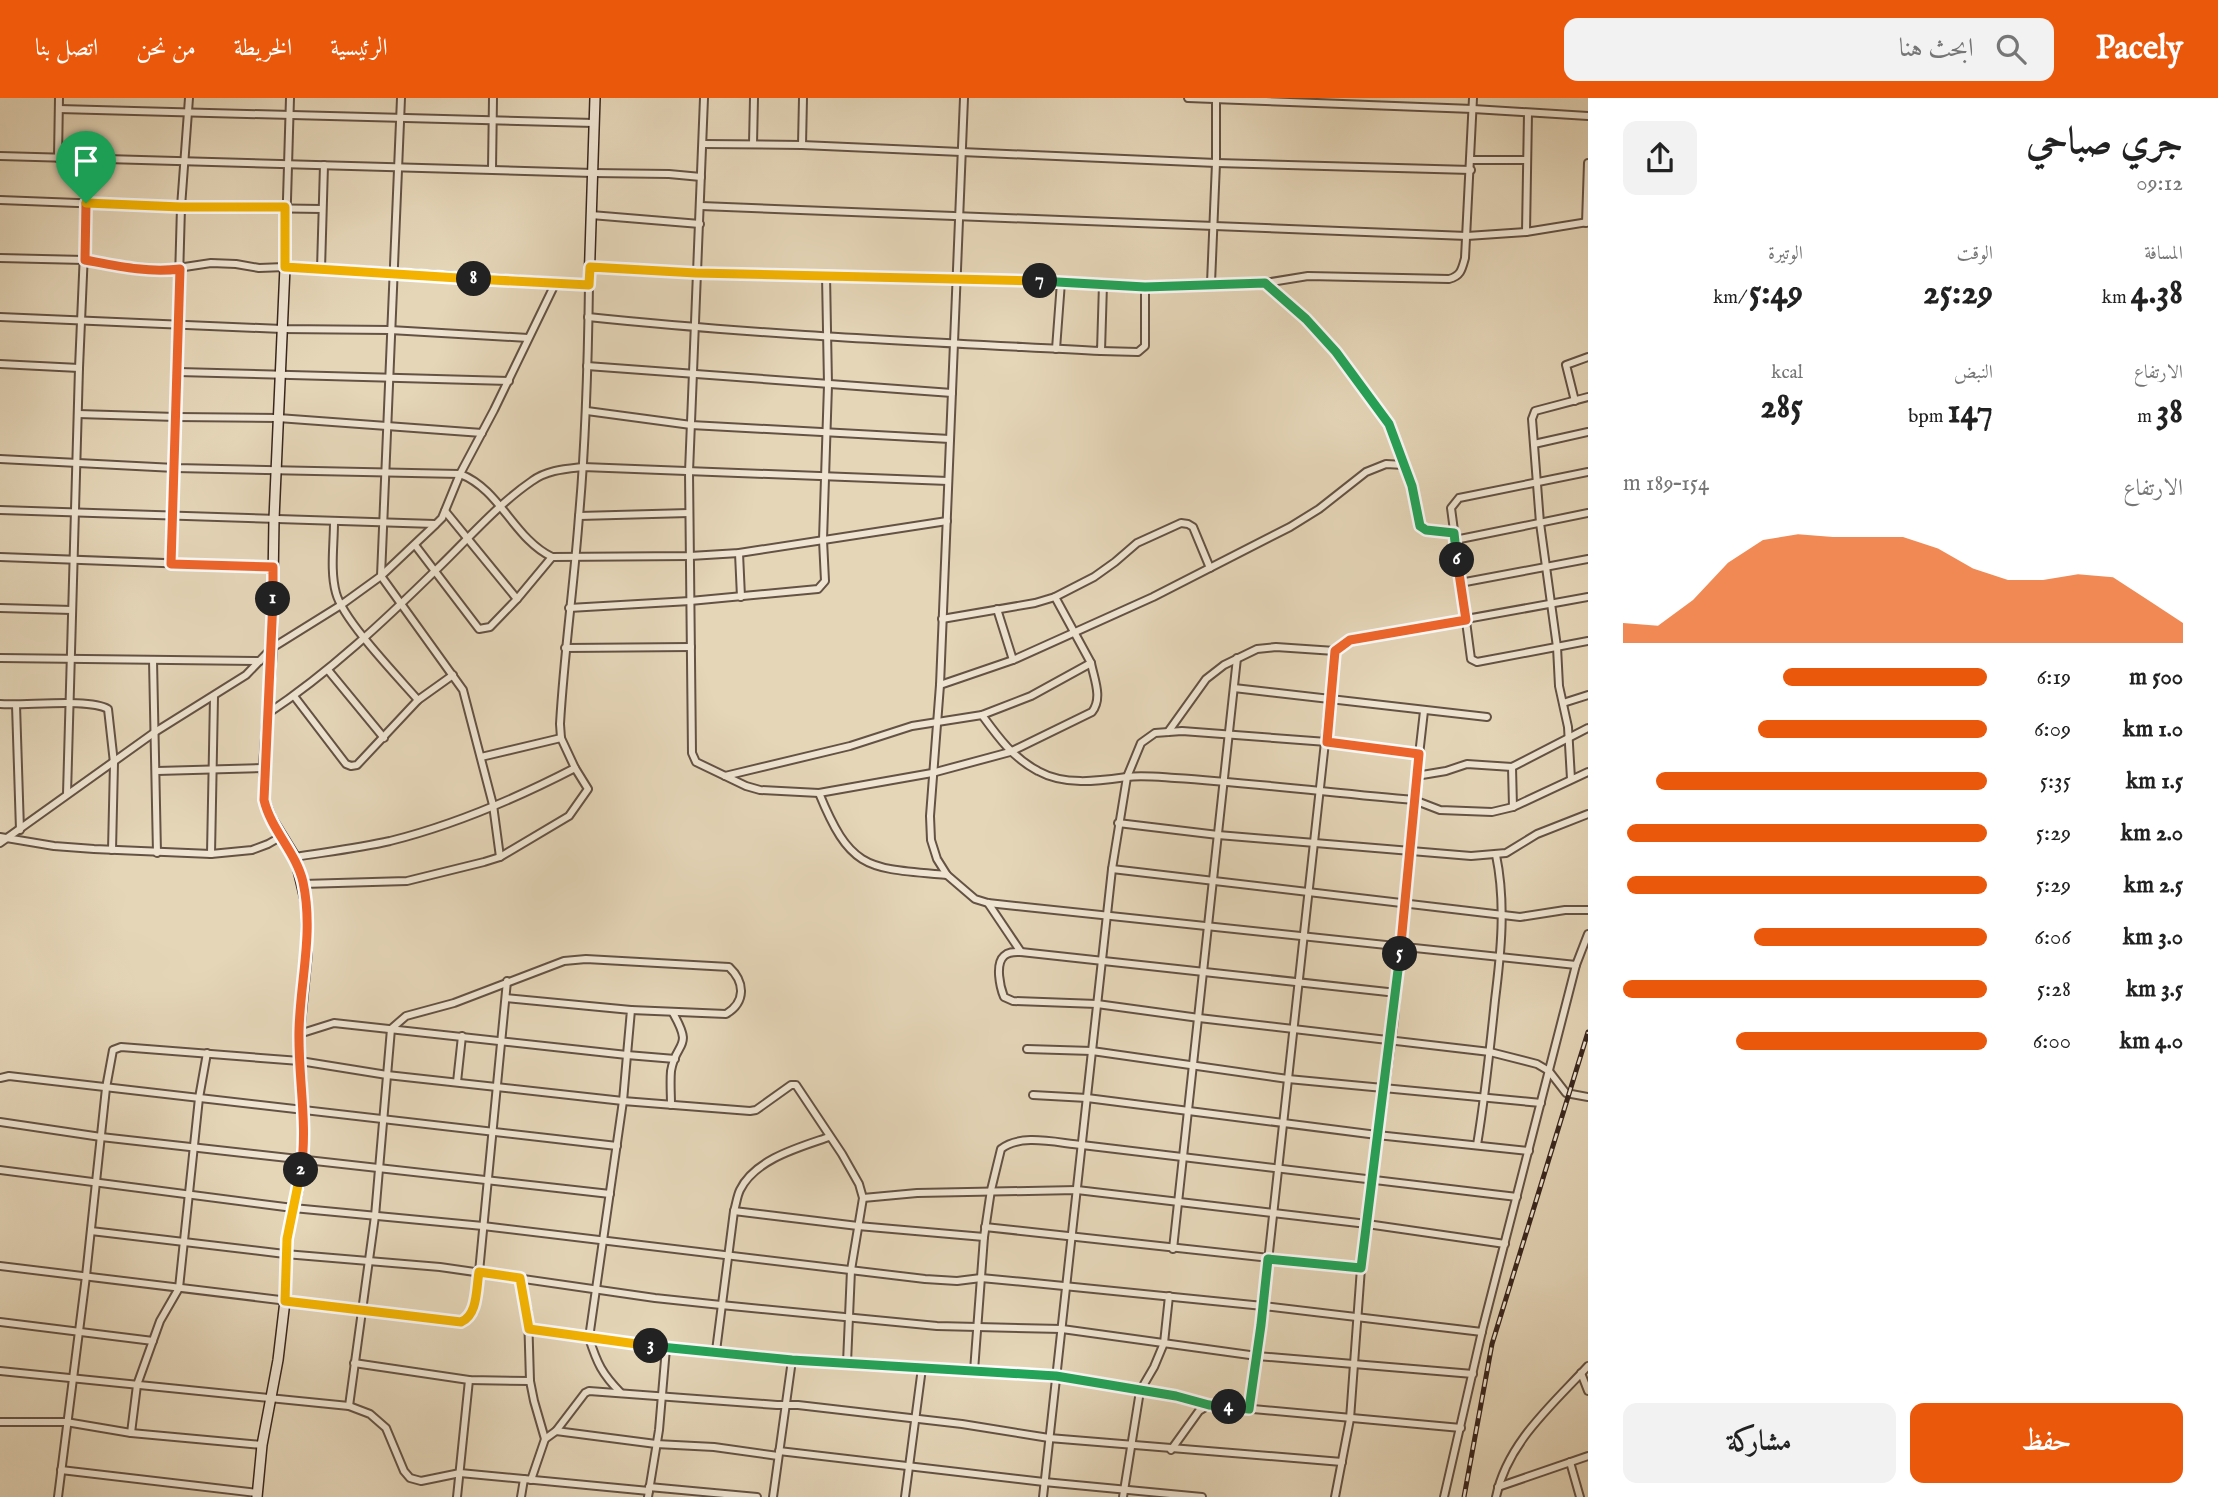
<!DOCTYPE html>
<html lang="ar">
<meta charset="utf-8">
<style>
body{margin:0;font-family:"IM FELL English",Amiri,serif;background:#f2f2f2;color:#222;direction:rtl;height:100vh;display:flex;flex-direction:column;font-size:26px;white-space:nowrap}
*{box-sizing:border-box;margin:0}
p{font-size:23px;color:#767676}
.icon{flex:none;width:38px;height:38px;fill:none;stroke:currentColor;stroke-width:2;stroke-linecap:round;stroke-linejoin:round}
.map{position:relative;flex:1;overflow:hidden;direction:ltr}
.panel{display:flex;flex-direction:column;background:#fff;width:630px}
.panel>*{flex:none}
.pin{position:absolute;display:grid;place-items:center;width:60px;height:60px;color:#fff;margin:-72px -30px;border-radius:50% 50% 50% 0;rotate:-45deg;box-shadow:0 0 7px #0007}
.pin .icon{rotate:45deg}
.km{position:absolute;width:35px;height:35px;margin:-18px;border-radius:50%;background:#222;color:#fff;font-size:19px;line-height:35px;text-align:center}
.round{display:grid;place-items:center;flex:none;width:74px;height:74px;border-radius:14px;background:#f2f2f2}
.head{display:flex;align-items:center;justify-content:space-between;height:119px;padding:0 35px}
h1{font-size:38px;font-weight:700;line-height:52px}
.stats{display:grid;grid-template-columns:repeat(3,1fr);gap:10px;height:119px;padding:7px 35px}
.stats div{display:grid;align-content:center}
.stats b{font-size:35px;font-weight:700}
.stats small{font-size:19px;font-weight:400}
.stats p{font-size:19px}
.chart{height:196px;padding:14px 35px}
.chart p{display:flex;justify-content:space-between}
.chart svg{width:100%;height:126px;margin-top:7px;fill:#ea580c;opacity:.7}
.cta{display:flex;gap:14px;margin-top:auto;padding:14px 35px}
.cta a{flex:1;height:80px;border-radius:14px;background:#ea580c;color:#fff;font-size:28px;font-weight:700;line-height:80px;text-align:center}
.cta a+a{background:#f2f2f2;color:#222}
ul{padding:0 35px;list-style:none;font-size:23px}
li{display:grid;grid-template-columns:112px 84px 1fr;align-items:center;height:52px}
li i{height:18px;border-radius:9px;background:#ea580c}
header{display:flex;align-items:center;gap:42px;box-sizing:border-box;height:98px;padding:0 35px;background:#ea580c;color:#fff}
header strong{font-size:33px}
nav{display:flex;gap:38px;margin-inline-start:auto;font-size:24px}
.search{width:490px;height:63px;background:#f2f2f2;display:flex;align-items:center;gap:18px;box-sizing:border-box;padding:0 24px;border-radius:14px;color:#767676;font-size:26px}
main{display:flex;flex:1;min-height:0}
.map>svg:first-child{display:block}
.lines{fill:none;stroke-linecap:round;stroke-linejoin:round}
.street-casing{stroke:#645244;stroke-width:10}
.secondary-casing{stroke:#39261e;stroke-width:12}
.street{stroke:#eee4d1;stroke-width:6}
.secondary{stroke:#eee4d1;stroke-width:9}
.rail-casing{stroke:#39261e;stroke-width:5}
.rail{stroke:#eee4d1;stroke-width:2.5;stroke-dasharray:8;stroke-linecap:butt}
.split-1-casing{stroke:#fff;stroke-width:14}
.split-2-casing{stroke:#fff;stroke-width:14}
.split-3-casing{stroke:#fff;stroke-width:14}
.split-4-casing{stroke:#fff;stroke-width:14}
.split-5-casing{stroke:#fff;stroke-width:14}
.split-6-casing{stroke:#fff;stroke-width:14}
.split-7-casing{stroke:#fff;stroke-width:14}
.split-8-casing{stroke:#fff;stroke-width:14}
.split-9-casing{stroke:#fff;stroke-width:14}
.split-1{stroke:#f0652b;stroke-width:9}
.split-2{stroke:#f0652b;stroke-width:9}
.split-3{stroke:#f5b400;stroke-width:9}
.split-4{stroke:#22a559;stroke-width:9}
.split-5{stroke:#22a559;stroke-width:9}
.split-6{stroke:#f0652b;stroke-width:9}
.split-7{stroke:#22a559;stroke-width:9}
.split-8{stroke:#f5b400;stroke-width:9}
.split-9{stroke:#f5b400;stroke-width:9}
</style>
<header>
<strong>Pacely</strong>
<div class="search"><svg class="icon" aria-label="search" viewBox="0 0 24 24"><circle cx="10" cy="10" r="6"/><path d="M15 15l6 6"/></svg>ابحث هنا</div>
<nav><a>الرئيسية</a><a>الخريطة</a><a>من نحن</a><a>اتصل بنا</a></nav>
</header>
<main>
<section class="panel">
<div class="head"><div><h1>جري صباحي</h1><p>09:12</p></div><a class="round"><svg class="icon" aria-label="share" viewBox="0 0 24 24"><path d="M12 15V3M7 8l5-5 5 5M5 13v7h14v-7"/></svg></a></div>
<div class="stats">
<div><p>المسافة</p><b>4.38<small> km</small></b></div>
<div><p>الوقت</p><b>25:29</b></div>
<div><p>الوتيرة</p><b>5:49<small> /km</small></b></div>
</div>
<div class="stats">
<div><p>الارتفاع</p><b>38<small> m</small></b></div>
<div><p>النبض</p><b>147<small> bpm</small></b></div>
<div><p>kcal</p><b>285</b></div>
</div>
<div class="chart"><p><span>الارتفاع</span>154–189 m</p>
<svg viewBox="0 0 160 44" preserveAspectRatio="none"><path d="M0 44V37L10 38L20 29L30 16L40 8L50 6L60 7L70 7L80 7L90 11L100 18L110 22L120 22L130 20L140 21L150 29L160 37V44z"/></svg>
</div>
<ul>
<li><b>500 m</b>6:19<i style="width:56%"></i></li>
<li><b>1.0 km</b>6:09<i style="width:63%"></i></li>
<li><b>1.5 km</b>5:35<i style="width:91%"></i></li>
<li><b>2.0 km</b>5:29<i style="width:99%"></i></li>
<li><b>2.5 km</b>5:29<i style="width:99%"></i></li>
<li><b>3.0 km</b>6:06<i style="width:64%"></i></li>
<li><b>3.5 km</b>5:28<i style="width:100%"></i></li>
<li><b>4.0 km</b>6:00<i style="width:69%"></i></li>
</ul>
<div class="cta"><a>حفظ</a><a>مشاركة</a></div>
</section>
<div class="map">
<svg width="1588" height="1399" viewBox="0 0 1588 1399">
<rect width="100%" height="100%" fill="#e5d6b8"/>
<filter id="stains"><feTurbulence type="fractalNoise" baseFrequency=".00286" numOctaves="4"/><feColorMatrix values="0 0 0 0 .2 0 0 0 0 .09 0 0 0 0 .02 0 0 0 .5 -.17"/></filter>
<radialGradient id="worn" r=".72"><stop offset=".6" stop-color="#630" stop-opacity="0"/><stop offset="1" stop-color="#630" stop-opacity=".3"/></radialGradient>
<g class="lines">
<g class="street-casing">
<g id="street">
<path d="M 401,0 L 381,478 L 463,592 L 493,707 L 500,759"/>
<path d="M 704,0 L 689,374 L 692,655 L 696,664 L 746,688 L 760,692 L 819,695 L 932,675 L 1010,654 L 1092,614 C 1103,600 1094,581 1091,565"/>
<path d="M 964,0 L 940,587 L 930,718 L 931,742 L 937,761 L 947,777 L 975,801 L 988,805 L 1576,867"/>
<path d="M 1188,0 L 1473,11 L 1588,18"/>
<path d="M 59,11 L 594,25"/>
<path d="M 703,46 L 802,47 L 1216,65 L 1471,72"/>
<path d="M 753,46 L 754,0"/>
<path d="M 802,47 L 803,0"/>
<path d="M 0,58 L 593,75 L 669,76 L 701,79"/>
<path d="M 58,60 L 59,0"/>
<path d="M 1471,62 L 1526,62"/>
<path d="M 492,71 L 493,0"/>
<path d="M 0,102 L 181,109 L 322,111"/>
<path d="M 701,108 L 1467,138 L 1526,134 L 1588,124"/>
<path d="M 591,117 L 700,126"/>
<path d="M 1586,125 L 1588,65"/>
<path d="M 1526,134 L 1528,15"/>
<path d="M 0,160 L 84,162 L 135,172 L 158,173 L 211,165 L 236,166 L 259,170 L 285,169 L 290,0"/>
<path d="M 590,169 L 696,175 L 955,180 L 1145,189 L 1265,185 L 1308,178 L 1449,181 C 1461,178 1462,171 1465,160 L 1473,0"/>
<path d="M 321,171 L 324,67"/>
<path d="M 1211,185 L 1216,65 L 1216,0"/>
<path d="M 1265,185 L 1306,221 L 1336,254 L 1389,326 L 1412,388 L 1420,427 L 1426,432 L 1454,435"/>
<path d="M 0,219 L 282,231 L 390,232 L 528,240"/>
<path d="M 588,219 C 759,237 930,244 1101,253 L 1103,186"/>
<path d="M 1056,251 L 1061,184"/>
<path d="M 1101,253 L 1138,254 L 1145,248 L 1145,189"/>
<path d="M 0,266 L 79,270"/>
<path d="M 587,268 L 952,295"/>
<path d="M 178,274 L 509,283"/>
<path d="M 1575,303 L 1566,267 L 1588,259"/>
<path d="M 587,313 L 691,327 L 950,341"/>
<path d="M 78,316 L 176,319 L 278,320 L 482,335"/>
<path d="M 1534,346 L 1588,334"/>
<path d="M 0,361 L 175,370 L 460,376 C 500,391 514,441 552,459 L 690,458 L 739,455 L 947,423"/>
<path d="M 1588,374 L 1459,400 L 1451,410 L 1471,561 L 1477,564 L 1588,543"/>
<path d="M 0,412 L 435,426"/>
<path d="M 445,413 L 517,501 L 552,459"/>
<path d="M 579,418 L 689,415"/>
<path d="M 334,424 C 334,447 330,473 336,495 C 343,522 398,579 418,602"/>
<path d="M 1455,442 L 1588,415"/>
<path d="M 415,447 L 479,531 L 490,529 L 517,501"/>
<path d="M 739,455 L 741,499"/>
<path d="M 0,459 L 273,469"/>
<path d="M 171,466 L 181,109 L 189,0"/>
<path d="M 1460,485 L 1588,461"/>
<path d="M 1055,499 L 1094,479 L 1115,464 L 1137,445 L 1181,425 L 1188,426 L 1193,429 L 1210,470"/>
<path d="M 0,510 L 72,512"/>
<path d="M 569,510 L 690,503 L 818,491 L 825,483 L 823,442 L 828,287 L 826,177"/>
<path d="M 997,511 L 1013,562"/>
<path d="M 565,550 L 691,549"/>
<path d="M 0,560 L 260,563"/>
<path d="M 153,562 L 157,755"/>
<path d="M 328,572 L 384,640"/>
<path d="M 940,587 L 1013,562 L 1153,499 L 1290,429 L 1319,411 L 1366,374 L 1386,366 L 1404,367"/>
<path d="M 1234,590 L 1487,619"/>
<path d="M 294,598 L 346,666 L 351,668 L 357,667 L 418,602 L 453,577"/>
<path d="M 1563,605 L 1588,597"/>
<path d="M 0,606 C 25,608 89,600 108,611 L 114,665 L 112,752"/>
<path d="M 16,607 L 20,732"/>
<path d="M 267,616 C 330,574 384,523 438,470 C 468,441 497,407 532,383 C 547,372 565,371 583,369 L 948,383"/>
<path d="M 982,617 C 998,639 1013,660 1038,673 C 1065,688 1098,683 1127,679 C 1142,677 1159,679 1175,680 C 1254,685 1334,695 1414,702 L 1440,712 L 1492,714 L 1513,709 L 1588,674"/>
<path d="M 1168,634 L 1206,581 L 1224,567 L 1257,551 L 1276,549 L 1335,553"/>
<path d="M 481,659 L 561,640"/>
<path d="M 1512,669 L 1513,709"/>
<path d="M 157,673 L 264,670"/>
<path d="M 725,678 L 850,648 L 912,628 L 982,617 L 1031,598 L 1091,565 L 1055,499 L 1035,505 L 942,521"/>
<path d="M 1416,678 L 1446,673 L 1467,666 L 1512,669 L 1588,630"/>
<path d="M 1571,681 L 1568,629 L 1559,588 L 1557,549 L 1540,425 L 1532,321 L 1535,313 L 1588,299"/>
<path d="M 819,695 C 851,773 867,770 947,777"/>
<path d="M 67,696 L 79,270 L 88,61"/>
<path d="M 1118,725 L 1218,737 L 1471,758 L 1506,755 L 1537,736 L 1588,716"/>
<path d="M 0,739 L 54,748 L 94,751 L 211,756 L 252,752 L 268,746 L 282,738"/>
<path d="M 0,745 L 155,634 L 246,577 L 272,550 L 341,507 L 381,478 L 436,426 L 442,420 L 460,376 L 494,312 L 555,186"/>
<path d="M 211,756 L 214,599"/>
<path d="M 295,759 C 326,754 359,750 390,743 C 454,727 517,700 575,670 L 561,640 L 560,626 C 564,556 574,487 579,418 C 586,341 588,264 589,187"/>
<path d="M 1112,771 L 1520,819 L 1565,812 L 1588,812"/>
<path d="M 303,786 L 407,783 L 484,764 L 500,759 L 569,718 L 588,691 L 575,670"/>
<path d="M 988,805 L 1021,854"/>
<path d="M 1397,895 L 1021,854 C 1015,854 1009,853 1004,858 C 995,866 1000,889 1004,899 L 1013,903 L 1097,906 L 1199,920 L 1490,954 L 1537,966 L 1549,973 L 1566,995 L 1588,999"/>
<path d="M 506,900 L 631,912 L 627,957 L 675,961"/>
<path d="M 299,936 L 334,925 L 627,957 L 623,1003 L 589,1240 C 597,1265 602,1276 621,1295"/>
<path d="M 1027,951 L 1092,953 L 1288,981 L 1541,1005"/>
<path d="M 0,980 L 9,978 L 617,1048"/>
<path d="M 457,984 L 462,938"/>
<path d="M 1033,997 L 1087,1000 L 1377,1037 L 1529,1053"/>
<path d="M 671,1007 C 671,996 670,984 671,973 C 676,942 694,952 673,915"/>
<path d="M 0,1024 L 101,1039 L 610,1096"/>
<path d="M 1477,1047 C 1485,999 1490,951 1495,902 C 1501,854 1506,805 1496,757"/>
<path d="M 0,1072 L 293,1110 L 483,1128 L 925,1181 L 957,1183 L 981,1180 L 1024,1184 L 1263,1208 L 1482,1234"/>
<path d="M 863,1100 L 917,1095 L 1077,1092 L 1367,1126 L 1505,1146"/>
<path d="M 734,1113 L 858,1128 L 984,1139"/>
<path d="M 985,1129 L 1361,1170"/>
<path d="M 91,1133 L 285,1156 L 440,1169 L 655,1200 L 721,1207 L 937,1228 L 1062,1231 L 1257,1258 L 1473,1276"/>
<path d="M 1173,1151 L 1237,560"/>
<path d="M 0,1168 L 461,1224 C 478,1217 476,1190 479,1174 L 507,883"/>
<path d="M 520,1180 L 528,1215 L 530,1283 L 534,1303 L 545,1341 L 531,1382"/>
<path d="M 0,1224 L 153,1243"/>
<path d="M 529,1231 C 634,1247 740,1258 846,1265 C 968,1273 1090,1275 1209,1307 L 1461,1330"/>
<path d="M 716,1253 L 734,1113 C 736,1107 737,1098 740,1092 C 755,1061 800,1049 829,1039"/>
<path d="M 354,1265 L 469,1282 L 530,1283"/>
<path d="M 0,1273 L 349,1308 L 370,1316 L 386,1330 L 404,1373 L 410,1380 L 421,1383 L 460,1375 L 649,1393"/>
<path d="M 974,1273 L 984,1139 L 991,1092 L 1001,1051 C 1021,1035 1057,1045 1082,1047 L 1517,1099"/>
<path d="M 1581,1275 L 1588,1293"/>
<path d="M 349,1308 L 375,1118 L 391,931 L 406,918 L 454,905 L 564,863 L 586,861 L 729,869 C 745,884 746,904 726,916 L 631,912"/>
<path d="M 1249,1312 L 1261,1227 L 1335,553 L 1350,542 L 1588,499"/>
<path d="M 0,1324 L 66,1324 L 131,1335 L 262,1347"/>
<path d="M 556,1333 L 656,1346 L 714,1349 L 778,1358"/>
<path d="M 131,1335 L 137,1287 L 160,1223 L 179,1190 L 199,1000 L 207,955"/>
<path d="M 545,1341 L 556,1333 L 585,1295 L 589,1293 L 777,1307 L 798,1307 L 962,1326 L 1049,1340 L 1342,1364"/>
<path d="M 1171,1352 L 1199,1313 L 1209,1307"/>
<path d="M 779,1353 L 1044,1384 L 1202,1399"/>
<path d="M 1570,1364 L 1580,1399"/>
<path d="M 61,1372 L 257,1395"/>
<path d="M 649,1389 L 757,1399"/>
<path d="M 1498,1389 L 1588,1358"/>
<path d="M 58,1399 L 86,1178 L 106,990 L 113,952 L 121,949 L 300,963 L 387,977 L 623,1003 L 750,1013 L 756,1012 L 791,987 L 796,987 L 842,1056 L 859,1086 L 863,1100 L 851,1172 L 847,1265"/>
<path d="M 457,1399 L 469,1282"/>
<path d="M 521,1399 L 524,1381"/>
<path d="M 648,1399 L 659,1332 L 666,1250"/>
<path d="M 773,1399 L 792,1262"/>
<path d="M 905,1399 L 922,1270"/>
<path d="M 1043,1399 L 1112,771 L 1127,679 L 1141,645 L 1155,635 L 1182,633 L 1327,644 L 1419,656"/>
<path d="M 1123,1399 L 1140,1293 L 1154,1269 L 1164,1245 L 1169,1198"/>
<path d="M 1335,1399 L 1350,1321 L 1361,1170 L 1394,922 L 1408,754 L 1424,613"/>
<path d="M 1444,1399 L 1483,1229 L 1576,867 L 1588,836"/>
<path d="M 1496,1399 C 1507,1345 1552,1307 1588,1268"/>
</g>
</g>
<g class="secondary-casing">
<path id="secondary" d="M 257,1399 L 262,1347 L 278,1262 L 285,1203 L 287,1141 L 299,1086 L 304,1037 L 299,936 L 307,855 L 306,805 L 295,759 L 271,720 L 264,702 L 264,670 L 272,550 L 274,421 L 285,169 L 589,187 L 595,0"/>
</g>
<use href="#street" class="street"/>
<use href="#secondary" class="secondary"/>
<g class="rail-casing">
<path id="rail" d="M 1464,1399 L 1492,1246 L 1588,934"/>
</g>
<use href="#rail" class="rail"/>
</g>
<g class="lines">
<g class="split-1-casing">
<path id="split-1" d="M 86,105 L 85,162 C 117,168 147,175 180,171 L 171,466 L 273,469 L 273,501"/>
</g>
<g class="split-2-casing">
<path id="split-2" d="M 273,501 L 264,702 C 271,732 296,754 303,784 C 314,835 300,883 299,933 C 298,980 308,1026 301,1072"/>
</g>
<g class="split-3-casing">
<path id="split-3" d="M 301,1072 L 287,1141 L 285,1203 L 461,1224 C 478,1217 476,1191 479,1174 L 520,1180 L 529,1231 L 651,1248"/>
</g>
<g class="split-4-casing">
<path id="split-4" d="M 651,1248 L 792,1262 L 1056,1278 L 1176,1298 L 1209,1307 L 1229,1309"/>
</g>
<g class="split-5-casing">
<path id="split-5" d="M 1229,1309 L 1249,1311 L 1261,1227 L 1268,1161 L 1361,1170 L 1400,856"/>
</g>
<g class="split-6-casing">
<path id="split-6" d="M 1400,856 L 1419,656 L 1327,644 L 1335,553 L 1350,542 L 1466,522 L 1457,462"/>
</g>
<g class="split-7-casing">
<path id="split-7" d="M 1040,183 L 1145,189 L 1265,185 L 1306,221 L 1336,254 L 1389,326 L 1412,388 L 1420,428 L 1426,432 L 1454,435 L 1457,462"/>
</g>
<g class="split-8-casing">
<path id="split-8" d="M 474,181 L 589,187 L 590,169 L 696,175 L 1040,183"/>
</g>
<g class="split-9-casing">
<path id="split-9" d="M 86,105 L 181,109 L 285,109 L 285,169 L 474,181"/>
</g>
<use href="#split-1" class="split-1"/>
<use href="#split-2" class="split-2"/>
<use href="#split-3" class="split-3"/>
<use href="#split-4" class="split-4"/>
<use href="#split-5" class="split-5"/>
<use href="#split-6" class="split-6"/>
<use href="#split-7" class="split-7"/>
<use href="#split-8" class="split-8"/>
<use href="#split-9" class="split-9"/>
</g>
<rect width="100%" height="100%" filter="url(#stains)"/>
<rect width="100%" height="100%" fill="url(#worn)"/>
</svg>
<div class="pin" style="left:86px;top:105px;background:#1e9e55"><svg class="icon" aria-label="arrive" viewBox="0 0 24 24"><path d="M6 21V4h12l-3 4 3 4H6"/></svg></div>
<b class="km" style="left:273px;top:501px">1</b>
<b class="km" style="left:301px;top:1072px">2</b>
<b class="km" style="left:651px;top:1248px">3</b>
<b class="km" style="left:1229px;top:1309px">4</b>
<b class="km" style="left:1400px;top:856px">5</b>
<b class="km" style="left:1457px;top:462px">6</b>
<b class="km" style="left:1040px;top:183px">7</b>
<b class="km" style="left:474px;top:181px">8</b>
</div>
</main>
